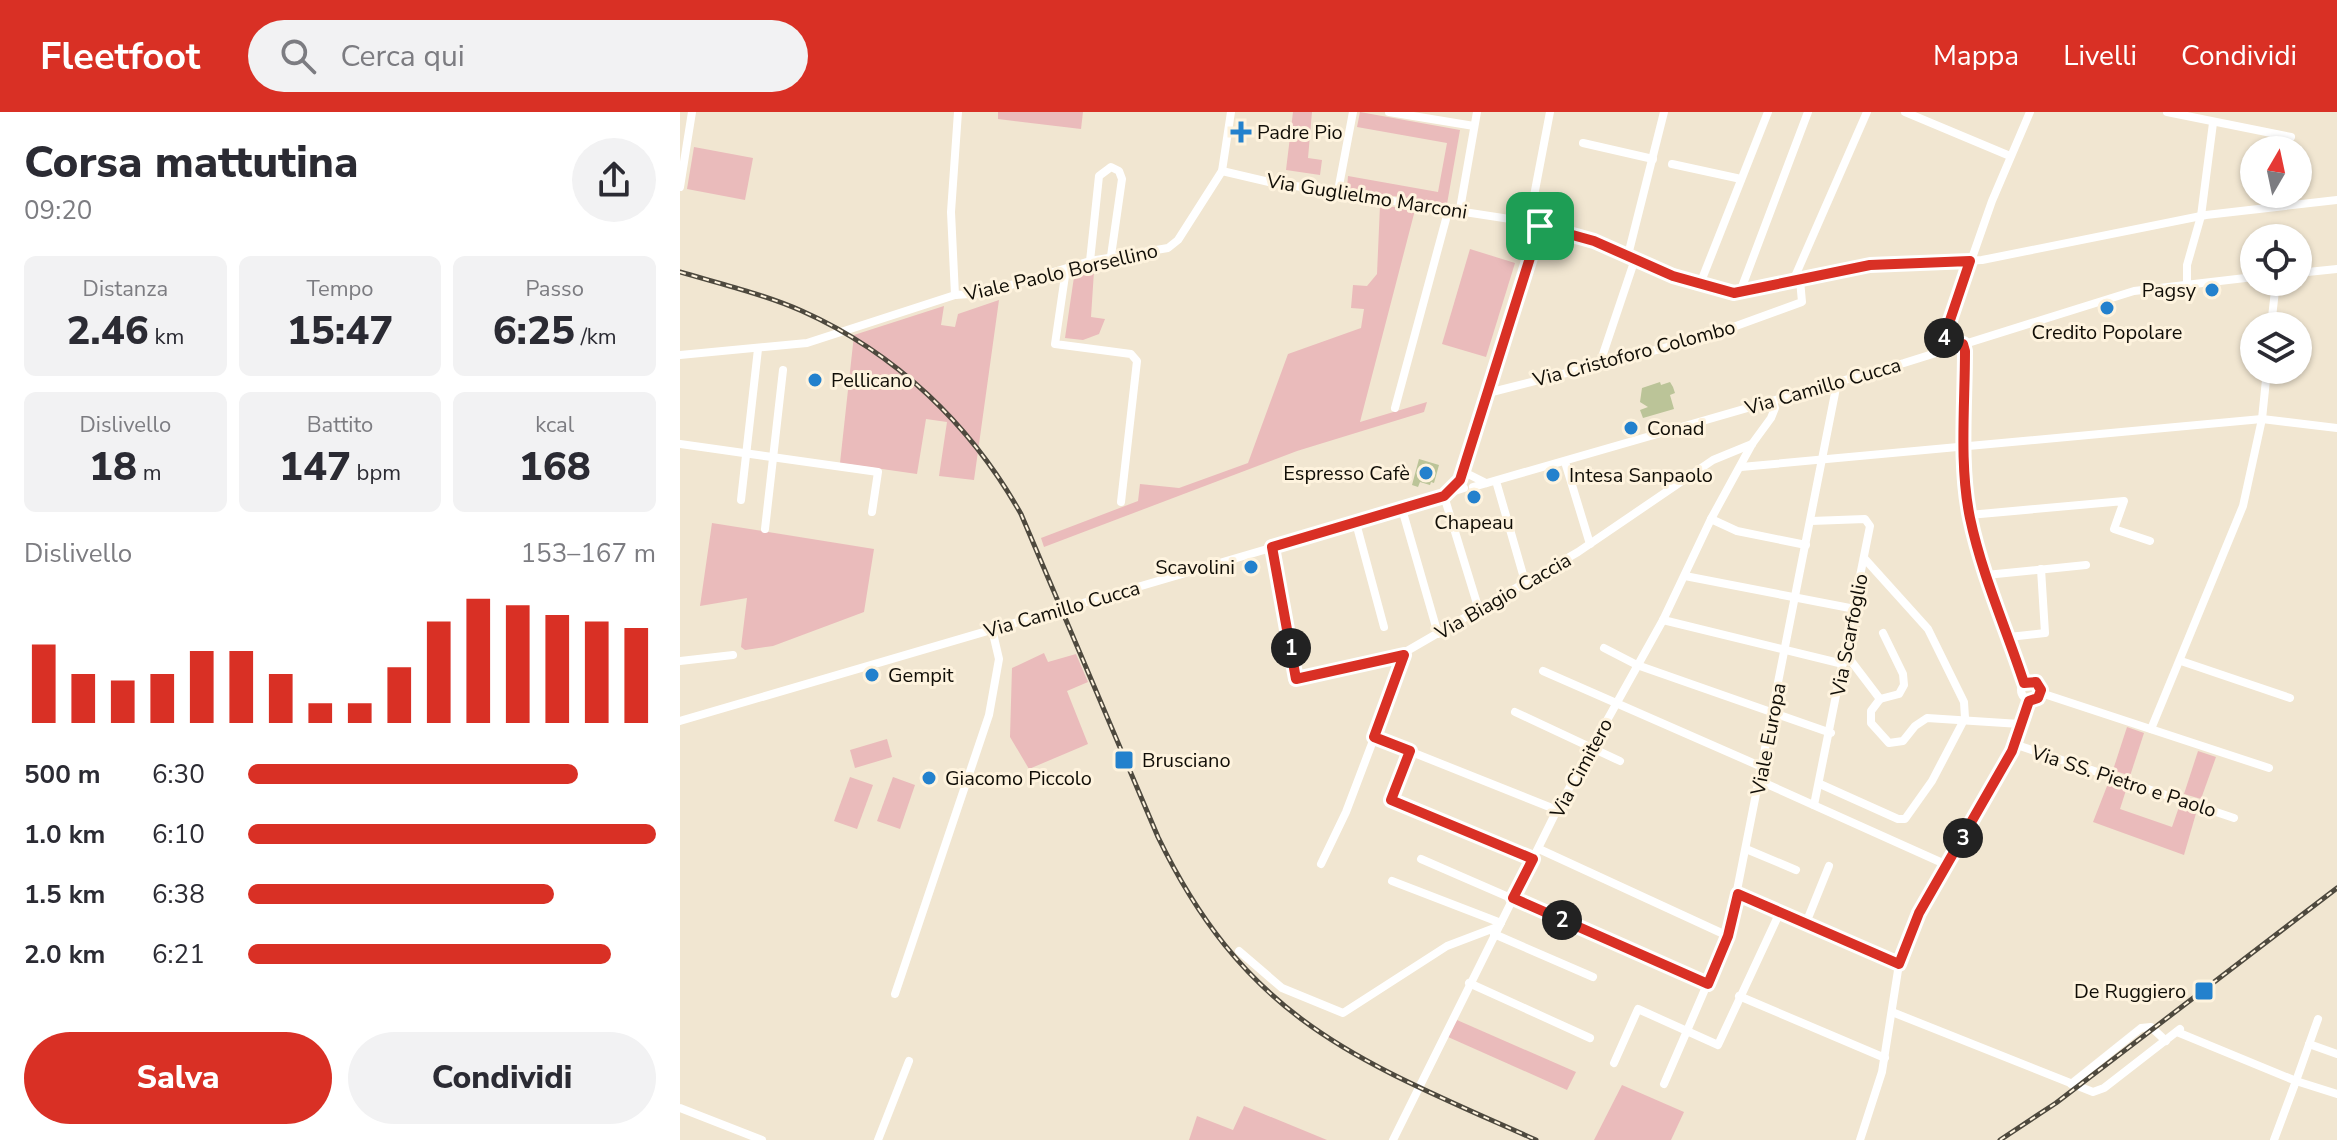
<!DOCTYPE html>
<html lang="it">
<meta charset="utf-8">
<style>
body{margin:0;font-family:"Nunito Sans",sans-serif;background:#f2f2f3;color:#2b2b33;height:100vh;display:flex;flex-direction:column;font-size:30px;white-space:nowrap}
*{box-sizing:border-box;margin:0}
p{font-size:26px;color:#7c7c81}
.icon{flex:none;width:44px;height:44px;fill:none;stroke:currentColor;stroke-width:2;stroke-linecap:round;stroke-linejoin:round}
.map{position:relative;flex:1;overflow:hidden}
.details{display:flex;flex-direction:column;background:#fff;width:680px}
.details>*{flex:none}
.needle{width:52px;rotate:9deg}
.fabs{position:absolute;left:1560px;top:24px;display:grid;gap:16px}
.fabs a{display:grid;place-items:center;width:72px;height:72px;border-radius:50%;background:#fff;box-shadow:0 2px 6px #0004;font-size:40px}
.pin{position:absolute;display:grid;place-items:center;width:68px;height:68px;color:#fff;margin:-34px;border-radius:16px;box-shadow:0 4px 12px #0006}
.km{position:absolute;width:40px;height:40px;margin:-20px;border-radius:50%;background:#222;color:#fff;font-size:22px;line-height:40px;text-align:center}
.round{display:grid;place-items:center;flex:none;width:84px;height:84px;border-radius:42px;background:#f2f2f3}
.overview{display:flex;align-items:center;justify-content:space-between;height:136px;padding:0 24px}
h1{font-size:44px;font-weight:800;line-height:60px}
.stats{display:grid;grid-template-columns:repeat(3,1fr);gap:12px;height:136px;padding:8px 24px}
.stats div{display:grid;align-content:center;border-radius:12px;background:#f2f2f3;text-align:center}
.stats b{font-size:40px;font-weight:800}
.stats small{font-size:22px;font-weight:400}
.stats p{font-size:22px}
.chart{height:224px;padding:16px 24px}
.chart p{display:flex;justify-content:space-between}
.chart svg{width:100%;height:144px;margin-top:8px;stroke:#d93025;stroke-width:6}
.action{display:flex;gap:16px;margin-top:auto;padding:16px 24px}
.action a{flex:1;height:92px;border-radius:48px;background:#d93025;color:#fff;font-size:32px;font-weight:800;line-height:92px;text-align:center}
.action a+a{background:#f2f2f3;color:#2b2b33}
ul{padding:0 24px;list-style:none;font-size:26px}
li{display:grid;grid-template-columns:128px 96px 1fr;align-items:center;height:60px}
li i{height:20px;border-radius:10px;background:#d93025}
header{display:flex;align-items:center;gap:48px;box-sizing:border-box;height:112px;padding:0 40px;background:#d93025;color:#fff}
header strong{font-size:38px}
nav{display:flex;gap:44px;margin-inline-start:auto;font-size:28px}
.search{width:560px;height:72px;background:#f2f2f3;display:flex;align-items:center;gap:20px;box-sizing:border-box;padding:0 28px;border-radius:44px;color:#7c7c81;font-size:30px}
main{display:flex;flex:1;min-height:0}
.map>svg:first-child{display:block}
.green{fill:#eabbbb}
.building{fill:#bbc498}
.lines{fill:none;stroke-linecap:round;stroke-linejoin:round}
.minor{stroke:#fff;stroke-width:8}
.rail-casing{stroke:#4e493e;stroke-width:5}
.rail{stroke:#fef3de;stroke-width:2;stroke-dasharray:6;stroke-linecap:butt}
.route-casing{stroke:#fff;stroke-width:16}
.route{stroke:#d93025;stroke-width:10}
.poi-dot{fill:#2381cd;stroke:#fef3de;stroke-width:3}
.labels{text-anchor:middle;stroke-width:6;stroke-linejoin:round;paint-order:stroke}
.poi-label{font-size:20px;fill:#110e07;stroke:#fef3de;text-anchor:start}
.street-label{font-size:20px;fill:#110e07;stroke:#fef3de}
</style>
<header>
<strong>Fleetfoot</strong>
<div class="search"><svg class="icon" aria-label="search" viewBox="0 0 24 24"><circle cx="10" cy="10" r="6"/><path d="M15 15l6 6"/></svg>Cerca qui</div>
<nav><a>Mappa</a><a>Livelli</a><a>Condividi</a></nav>
</header>
<main>
<section class="details">
<div class="overview"><div><h1>Corsa mattutina</h1><p>09:20</p></div><a class="round"><svg class="icon" aria-label="share" viewBox="0 0 24 24"><path d="M12 15V3M7 8l5-5 5 5M5 13v7h14v-7"/></svg></a></div>
<div class="stats">
<div><p>Distanza</p><b>2.46<small> km</small></b></div>
<div><p>Tempo</p><b>15:47</b></div>
<div><p>Passo</p><b>6:25<small> /km</small></b></div>
</div>
<div class="stats">
<div><p>Dislivello</p><b>18<small> m</small></b></div>
<div><p>Battito</p><b>147<small> bpm</small></b></div>
<div><p>kcal</p><b>168</b></div>
</div>
<div class="chart"><p><span>Dislivello</span>153–167 m</p>
<svg viewBox="0 0 160 44" preserveAspectRatio="none"><path d="M5 44V20M15 44V29M25 44V31M35 44V29M45 44V22M55 44V22M65 44V29M75 44V38M85 44V38M95 44V27M105 44V13M115 44V6M125 44V8M135 44V11M145 44V13M155 44V15"/></svg>
</div>
<ul>
<li><b>500 m</b>6:30<i style="width:81%"></i></li>
<li><b>1.0 km</b>6:10<i style="width:100%"></i></li>
<li><b>1.5 km</b>6:38<i style="width:75%"></i></li>
<li><b>2.0 km</b>6:21<i style="width:89%"></i></li>
</ul>
<div class="action"><a>Salva</a><a>Condividi</a></div>
</section>
<div class="map">
<svg width="1657" height="1028" viewBox="0 0 1657 1028">
<rect width="100%" height="100%" fill="#f1e6d1"/>
<g class="green">
<path d="M 318,0 L 403,0 L 401,17 L 318,7 Z"/>
<path d="M 613,0 L 632,0 L 628,46 L 642,48 L 640,63 L 606,58 Z"/>
<path d="M 680,0 L 780,18 L 767,92 L 667,77 L 668,64 L 758,80 L 767,31 L 677,15 Z"/>
<path d="M 14,35 L 73,46 L 65,88 L 7,77 Z"/>
<path d="M 700,93 L 735,98 L 680,310 L 747,290 L 744,300 L 617,339 L 364,435 L 361,426 L 458,389 L 460,372 L 499,376 L 568,351 L 608,242 L 681,216 L 684,197 L 671,196 L 673,173 L 687,174 L 697,162 Z"/>
<path d="M 790,137 L 835,151 L 806,245 L 762,232 Z"/>
<path d="M 414,159 L 411,205 L 425,207 L 419,222 L 403,228 L 385,226 L 394,165 Z"/>
<path d="M 319,188 L 294,368 L 259,364 L 267,310 L 246,307 L 237,362 L 160,351 L 174,223 L 264,194 L 261,213 L 275,215 L 278,202 Z"/>
<path d="M 32,411 L 194,437 L 184,500 L 93,534 L 65,538 L 61,535 L 67,486 L 20,494 Z"/>
<path d="M 364,541 L 368,550 L 396,542 L 408,570 L 387,579 L 408,632 L 349,657 L 330,625 L 332,556 Z"/>
<path d="M 1447,615 L 1464,621 L 1450,664 L 1433,658 Z"/>
<path d="M 207,627 L 212,645 L 175,656 L 170,638 Z"/>
<path d="M 1518,639 L 1536,645 L 1521,687 L 1504,682 Z"/>
<path d="M 170,665 L 193,673 L 177,717 L 154,709 Z"/>
<path d="M 213,665 L 235,673 L 220,717 L 197,709 Z"/>
<path d="M 1429,669 L 1447,675 L 1440,697 L 1492,715 L 1500,692 L 1517,698 L 1504,743 L 1413,710 Z"/>
<path d="M 777,908 L 896,960 L 887,978 L 768,925 Z"/>
<path d="M 942,973 L 1004,1000 L 991,1028 L 914,1028 Z"/>
<path d="M 564,994 L 569,996 L 647,1028 L 509,1028 L 517,1004 L 553,1018 Z"/>
</g>
<g class="building">
<path d="M 980,270 L 981,273 L 990,270 L 993,275 L 995,281 L 990,283 L 994,297 L 963,306 L 960,298 L 968,295 L 960,290 L 962,276 Z"/>
<path d="M 739,347 L 759,353 L 754,371 L 751,370 L 750,373 L 740,370 L 738,375 L 732,373 Z"/>
</g>
<g class="lines">
<g class="minor">
<path d="M 709,0 L 794,14"/>
<path d="M 1225,0 L 1330,44"/>
<path d="M 1487,0 L 1611,25"/>
<path d="M 903,31 L 973,47"/>
<path d="M 992,52 L 1061,67"/>
<path d="M 542,59 L 589,70 L 849,110 L 914,129 L 993,164 L 1054,181 L 1190,153 L 1302,148 L 1526,103 L 1657,88"/>
<path d="M 0,75 L 12,0"/>
<path d="M 658,79 L 673,0"/>
<path d="M 780,97 L 797,0"/>
<path d="M 849,110 L 870,0"/>
<path d="M 948,143 L 984,0"/>
<path d="M 410,149 L 419,64 L 431,55 L 439,59 L 442,67 L 431,144"/>
<path d="M 386,157 L 375,232 L 451,242 L 457,249 L 441,390"/>
<path d="M 1618,161 L 1657,157"/>
<path d="M 1113,169 L 1187,0"/>
<path d="M 1507,171 L 1507,153 L 1521,104 L 1533,11"/>
<path d="M 1020,172 L 1088,0"/>
<path d="M 1060,180 L 1128,0"/>
<path d="M 275,183 L 271,100 L 278,0"/>
<path d="M 1591,214 L 1596,170"/>
<path d="M 1283,232 L 1289,403 L 1300,446 L 1344,571"/>
<path d="M 1266,236 L 1264,226 L 1312,89 L 1350,0"/>
<path d="M 0,243 L 127,231 L 275,183 L 305,181 L 410,149 L 488,136 L 498,128 L 542,59 L 551,0"/>
<path d="M 920,251 L 955,147"/>
<path d="M 808,281 L 1023,226 L 1122,190 L 1120,168"/>
<path d="M 715,296 L 769,96"/>
<path d="M 0,332 L 198,360 L 192,400"/>
<path d="M 885,350 L 910,432"/>
<path d="M 1061,355 L 1582,307 L 1657,316"/>
<path d="M 782,365 L 860,114"/>
<path d="M 781,368 L 788,362 L 806,371"/>
<path d="M 816,369 L 844,466"/>
<path d="M 793,375 L 1224,251 L 1454,179 L 1574,165"/>
<path d="M 764,384 L 799,498"/>
<path d="M 61,388 L 78,237"/>
<path d="M 722,397 L 758,522"/>
<path d="M 1289,403 L 1444,389 L 1434,417 L 1470,429"/>
<path d="M 1031,407 L 1057,419 L 1126,433"/>
<path d="M 1131,409 L 1185,407 L 1190,414 L 1134,693"/>
<path d="M 676,411 L 704,515"/>
<path d="M 85,417 L 103,258"/>
<path d="M 592,435 L 618,568 L 724,543"/>
<path d="M 1306,463 L 1406,453"/>
<path d="M 1005,464 L 1175,497"/>
<path d="M 983,508 L 1163,552"/>
<path d="M 1329,525 L 1365,521 L 1361,457"/>
<path d="M 924,536 L 957,553 L 1151,621"/>
<path d="M 1165,541 L 1200,587 L 1191,599 L 1191,611 L 1209,631 L 1223,629 L 1235,614 L 1247,606 L 1340,612"/>
<path d="M 0,549 L 53,543"/>
<path d="M 1501,549 L 1610,586"/>
<path d="M 863,559 L 1082,655"/>
<circle cx="1351" cy="578" r="10"/>
<path d="M 1361,581 L 1589,656"/>
<path d="M 1200,587 L 1219,582 L 1224,573 L 1223,562 L 1203,521"/>
<path d="M 835,600 L 940,649"/>
<path d="M 0,609 L 676,411 L 784,376"/>
<path d="M 1471,617 L 1563,394 L 1582,307 L 1587,258"/>
<path d="M 694,625 L 877,698"/>
<path d="M 1334,632 L 1554,706"/>
<path d="M 730,639 L 711,688 L 853,747"/>
<path d="M 1080,669 L 1267,753"/>
<path d="M 1140,672 L 1218,707 L 1225,707 L 1252,669 L 1285,606 L 1284,590 L 1248,517 L 1184,446"/>
<path d="M 859,737 L 1048,824"/>
<path d="M 1066,737 L 1116,758"/>
<path d="M 741,747 L 1028,872"/>
<path d="M 641,752 L 666,700 L 727,539 L 898,440 L 1033,348 L 1072,332"/>
<path d="M 712,769 L 821,811"/>
<path d="M 1058,782 L 1219,852"/>
<path d="M 1126,811 L 1149,754"/>
<path d="M 814,822 L 913,865"/>
<path d="M 559,839 L 602,876 L 663,901 L 767,834 L 817,815"/>
<path d="M 789,871 L 910,926"/>
<path d="M 215,882 L 309,603 L 319,547 L 312,517"/>
<path d="M 1059,884 L 1205,946"/>
<path d="M 1212,900 L 1413,980 L 1424,976 L 1500,917"/>
<path d="M 1638,907 L 1616,969 L 1657,982"/>
<path d="M 1497,920 L 1616,969 L 1594,1028"/>
<path d="M 1629,932 L 1657,942"/>
<path d="M 934,951 L 958,897 L 1038,933 L 1100,800"/>
<path d="M 984,972 L 1048,824 L 1157,271"/>
<path d="M 1391,972 L 1461,916 L 1471,915 L 1486,929"/>
<path d="M 0,996 L 82,1028"/>
<path d="M 198,1028 L 229,949"/>
<path d="M 713,1028 L 877,698 L 983,508 L 1031,407 L 1072,332 L 1091,306 L 1095,296 L 1093,289"/>
<path d="M 1180,1028 L 1202,960 L 1219,852 L 1230,818 L 1332,639 L 1349,589"/>
</g>
<g class="rail-casing">
<g id="rail">
<path d="M 0,160 C 41,172 83,182 122,199 C 216,241 291,313 341,402 L 478,725 C 568,911 680,949 856,1028"/>
<path d="M 1320,1028 L 1376,991 L 1657,776"/>
</g>
</g>
<use href="#rail" class="rail"/>
</g>
<g class="lines">
<g class="route-casing">
<path id="route" d="M 860,114 L 914,129 L 993,164 L 1054,181 L 1190,153 L 1290,149 L 1264,226 L 1266,236 L 1283,232 L 1285,239 C 1285,293 1279,353 1290,406 C 1302,463 1326,516 1344,571 L 1356,570 L 1361,578 L 1358,586 L 1349,589 L 1332,639 L 1239,801 L 1219,852 L 1058,782 L 1048,824 L 1028,872 L 833,786 L 853,747 L 711,688 L 730,639 L 694,625 L 724,543 L 616,567 L 592,435 L 764,384 L 780,368 Z"/>
</g>
<use href="#route" class="route"/>
</g>
<g class="poi-dot">
<path d="M557 8h8v8h8v8h-8v8h-8v-8h-8v-8h8z"/>
<circle cx="1532" cy="178" r="8"/>
<circle cx="1427" cy="196" r="8"/>
<circle cx="135" cy="268" r="8"/>
<circle cx="951" cy="316" r="8"/>
<circle cx="746" cy="361" r="8"/>
<circle cx="873" cy="363" r="8"/>
<circle cx="794" cy="385" r="8"/>
<circle cx="571" cy="455" r="8"/>
<circle cx="192" cy="563" r="8"/>
<rect x="434" y="638" width="20" height="20" rx="4"/>
<circle cx="249" cy="666" r="8"/>
<rect x="1514" y="869" width="20" height="20" rx="4"/>
</g>
<g class="labels">
<g class="poi-label">
<text x="577" y="27">Padre Pio</text>
<text x="1516" y="185" text-anchor="end">Pagsy</text>
<text x="1427" y="227" text-anchor="middle">Credito Popolare</text>
<text x="151" y="275">Pellicano</text>
<text x="967" y="323">Conad</text>
<text x="730" y="368" text-anchor="end">Espresso Cafè</text>
<text x="889" y="370">Intesa Sanpaolo</text>
<text x="794" y="417" text-anchor="middle">Chapeau</text>
<text x="555" y="462" text-anchor="end">Scavolini</text>
<text x="208" y="570">Gempit</text>
<text x="462" y="655">Brusciano</text>
<text x="265" y="673">Giacomo Piccolo</text>
<text x="1506" y="886" text-anchor="end">De Ruggiero</text>
</g>
<g class="street-label">
<text transform="translate(687 84) rotate(9)" y="7">Via Guglielmo Marconi</text>
<text transform="translate(381 160) rotate(-13)" y="7">Viale Paolo Borsellino</text>
<text transform="translate(954 241) rotate(-15)" y="7">Via Cristoforo Colombo</text>
<text transform="translate(1143 274) rotate(-16)" y="7">Via Camillo Cucca</text>
<text transform="translate(823 484) rotate(-30)" y="7">Via Biagio Caccia</text>
<text transform="translate(382 497) rotate(-16)" y="7">Via Camillo Cucca</text>
<text transform="translate(1169 523) rotate(-79)" y="7">Via Scarfoglio</text>
<text transform="translate(1088 627) rotate(-79)" y="7">Viale Europa</text>
<text transform="translate(901 656) rotate(-62)" y="7">Via Cimitero</text>
<text transform="translate(1444 669) rotate(18)" y="7">Via SS. Pietro e Paolo</text>
</g>
</g>
</svg>
<div class="fabs">
<a><svg class="needle" viewBox="-14 -14 28 28"><path d="M0-13l5 13h-10z" fill="#e53935"/><path d="M0 13l5-13h-10z" fill="#7c7c81"/></svg></a>
<a><svg class="icon" aria-label="locate" viewBox="0 0 24 24"><circle cx="12" cy="12" r="6"/><path d="M12 2v4M12 18v4M2 12h4M18 12h4"/></svg></a>
<a><svg class="icon" aria-label="layers" viewBox="0 0 24 24"><path d="M12 4l9 5-9 5-9-5zM3 14l9 5 9-5"/></svg></a>
</div>
<div class="pin" style="left:860px;top:114px;background:#1e9e55"><svg class="icon" aria-label="arrive" viewBox="0 0 24 24"><path d="M6 21V4h12l-3 4 3 4H6"/></svg></div>
<b class="km" style="left:611px;top:536px">1</b>
<b class="km" style="left:882px;top:808px">2</b>
<b class="km" style="left:1283px;top:726px">3</b>
<b class="km" style="left:1264px;top:226px">4</b>
</div>
</main>
